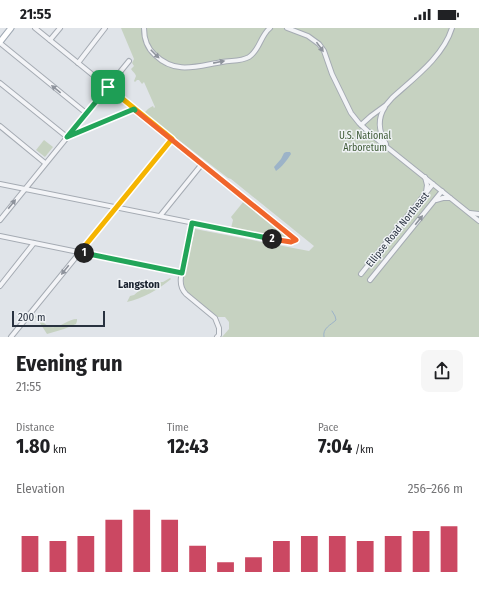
<!DOCTYPE html>
<meta charset="utf-8">
<style>
body{margin:0;font-family:"Fira Sans Condensed",sans-serif;background:#f6f6f6;color:#202124;height:100vh;display:flex;flex-direction:column;font-size:15px;white-space:nowrap}
*{box-sizing:border-box;margin:0}
p{font-size:13px;color:#757577}
.icon{flex:none;width:22px;height:22px;fill:none;stroke:currentColor;stroke-width:2;stroke-linecap:round;stroke-linejoin:round}
.map{position:relative;height:309px;overflow:hidden}
.panel{display:flex;flex-direction:column;background:#fff;flex:1}
.panel>*{flex:none}
.scale{position:absolute;left:12px;bottom:10px;width:93px;box-sizing:border-box;padding-left:4px;border:2px solid #293240;border-top:0;font-size:11px;line-height:14px;white-space:nowrap;color:#293240;-webkit-text-stroke:3px #f0f3f6;paint-order:stroke}
.pin{position:absolute;display:grid;place-items:center;width:34px;height:34px;color:#fff;margin:-17px;border-radius:8px;box-shadow:0 2px 6px #0006}
.km{position:absolute;width:20px;height:20px;margin:-10px;border-radius:50%;background:#222;color:#fff;font-size:11px;line-height:20px;text-align:center}
.round{display:grid;place-items:center;flex:none;width:42px;height:42px;border-radius:8px;background:#f6f6f6}
.summary{display:flex;align-items:center;justify-content:space-between;height:68px;padding:0 16px}
h1{font-size:22px;font-weight:700;line-height:30px}
.stats{display:grid;grid-template-columns:repeat(3,1fr);gap:6px;height:68px;padding:4px 16px}
.stats div{display:grid;align-content:center}
.stats b{font-size:20px;font-weight:700}
.stats small{font-size:11px;font-weight:400}
.stats p{font-size:11px}
.chart{height:112px;padding:8px 16px}
.chart p{display:flex;justify-content:space-between}
.chart svg{width:100%;height:72px;margin-top:4px;stroke:#cb4862;stroke-width:6}
.status{display:flex;justify-content:space-between;align-items:center;height:28px;padding:0 20px;background:#fff;direction:ltr}
.status svg{height:11px;fill:currentColor}
.map>svg:first-child{display:block}
.green{fill:#c6d2c1}
.water{fill:#9cb3c8}
.lines{fill:none;stroke-linecap:round;stroke-linejoin:round}
.stream{stroke:#9cb3c8;stroke-width:1}
.minor-casing{stroke:#a5abb3;stroke-width:6}
.major-casing{stroke:#a0a9b4;stroke-width:7}
.minor{stroke:#f3f4f7;stroke-width:4}
.major{stroke:#fff;stroke-width:5}
.oneway{fill:#8e939c}
.split-1-casing{stroke:#fff;stroke-width:8}
.split-2-casing{stroke:#fff;stroke-width:8}
.split-3-casing{stroke:#fff;stroke-width:8}
.split-4-casing{stroke:#fff;stroke-width:8}
.split-1{stroke:#f5b400;stroke-width:5}
.split-2{stroke:#22a559;stroke-width:5}
.split-3{stroke:#f0652b;stroke-width:5}
.split-4{stroke:#22a559;stroke-width:5}
.labels{text-anchor:middle;stroke-width:3;stroke-linejoin:round;paint-order:stroke}
.park-label{font-size:10px;fill:#3f5b37;stroke:#f0f3f6}
.street-label{font-size:10px;fill:#293240;stroke:#f0f3f6}
.neighbourhood-label{font-size:11px;font-weight:bold;fill:#1b2330;stroke:#f0f3f6}
</style>
<div class="status"><b>21:55</b><svg viewBox="0 0 49 12"><path d="M0 12V9h3v3zM5 12V6h3v6zM10 12V3h3v9zM15 12V0h3v12zM26 1h20v11H26zM47 4h2v5h-2z"/></svg></div>
<div class="map">
<svg width="479" height="309" viewBox="0 0 479 309">
<rect width="100%" height="100%" fill="#e0e4e9"/>
<g class="green">
<path d="M 121,0 L 479,0 L 479,309 L 222,309 L 229,301 L 229,294 L 225,289 L 218,289 L 188,266 L 184,259 L 183,252 L 195,201 L 309,223 L 314,218 L 231,151 L 228,150 L 145,86 L 145,84 L 148,81 L 151,79 L 153,78 L 154,80 L 155,79 L 144,54 L 142,56 L 139,52 L 137,52 L 135,54 L 134,53 L 136,48 C 135,45 133,44 131,41 L 134,38 L 132,35 L 134,31 Z"/>
<path d="M 44,112 L 53,119 L 45,129 L 36,122 Z"/>
<path d="M 244,173 L 287,207 L 287,210 L 286,211 L 231,200 L 233,192 L 231,189 Z"/>
<path d="M 170,250 L 171,251 C 159,261 142,271 127,274 L 130,268 L 134,267 L 140,262 L 151,258 L 156,254 L 163,254 Z"/>
<path d="M 35,288 C 40,290 43,295 48,298 C 58,303 67,291 77,291 L 77,293 L 76,296 L 64,301 L 47,306 L 38,292 L 35,289 Z"/>
</g>
<path class="water" d="M 286,124 L 290,124 L 291,126 C 287,132 282,139 276,143 L 274,139 L 281,131 L 284,125 Z"/>
<g class="lines">
<path class="stream" d="M 324,309 C 322,300 331,297 336,292 L 335,288 L 332,283"/>
<g class="minor-casing">
<g id="minor">
<path d="M 144,0 C 144,11 147,20 155,27 C 176,47 197,38 222,34 C 231,32 240,34 249,29 C 260,22 260,8 270,0"/>
<path d="M 287,0 L 308,8 L 319,16 L 324,23 L 332,46 L 351,85 L 359,95 L 373,108 L 479,193"/>
<path d="M 50,12 L 60,0"/>
<path d="M 0,15 L 86,85"/>
<path d="M 78,35 L 105,0"/>
<path d="M 0,55 L 67,109 L 134,81"/>
<path d="M 385,79 C 377,91 379,104 386,116"/>
<path d="M 361,97 L 371,88 L 386,77 L 392,70 C 414,50 443,29 452,0"/>
<path d="M 0,98 L 45,135"/>
<path d="M 425,149 L 427,157 L 426,164"/>
<path d="M 0,156 L 288,214 L 293,214 L 296,212 L 35,0"/>
<path d="M 436,172 L 443,170 L 450,170"/>
<path d="M 470,185 L 479,186"/>
<path d="M 160,188 L 202,136"/>
<path d="M 0,192 L 129,33"/>
<path d="M 192,195 L 181,249 C 180,256 181,261 186,266 L 215,290 L 219,300 L 219,307 L 217,309"/>
<path d="M 0,208 L 181,245"/>
<path d="M 361,246 L 433,156"/>
<path d="M 370,252 L 442,163"/>
<path d="M 0,258 L 34,215"/>
<path d="M 11,309 L 172,111"/>
</g>
</g>
<g class="major-casing">
<path id="major" d="M 0,14 L 11,0"/>
</g>
<use href="#minor" class="minor"/>
<use href="#major" class="major"/>
</g>
<defs><path id="oneway-solid" d="M-6-.8H1V-3.2L6.5 0L1 3.2V.8H-6Z"/></defs>
<g class="oneway">
<use href="#oneway-solid" transform="translate(320 19) rotate(54)"/>
<use href="#oneway-solid" transform="translate(155 26) rotate(45)"/>
<use href="#oneway-solid" transform="translate(219 34) rotate(-11)"/>
<use href="#oneway-solid" transform="translate(56 61) rotate(-141)"/>
<use href="#oneway-solid" transform="translate(12 176) rotate(-51)"/>
<use href="#oneway-solid" transform="translate(419 192) rotate(-51)"/>
<use href="#oneway-solid" transform="translate(65 242) rotate(129)"/>
</g>
<g class="lines">
<g class="split-1-casing">
<path id="split-1" d="M 84,225 L 80,224 L 172,111 L 108,59"/>
</g>
<g class="split-2-casing">
<path id="split-2" d="M 84,225 L 182,245 L 192,195 L 272,211"/>
</g>
<g class="split-3-casing">
<path id="split-3" d="M 135,82 L 296,212 L 291,214 L 272,211"/>
</g>
<g class="split-4-casing">
<path id="split-4" d="M 108,59 L 67,109 L 134,81 L 135,82"/>
</g>
<use href="#split-1" class="split-1"/>
<use href="#split-2" class="split-2"/>
<use href="#split-3" class="split-3"/>
<use href="#split-4" class="split-4"/>
</g>
<g class="labels">
<g class="park-label">
<text x="365" y="111">U.S. National<tspan x="365" dy="12">Arboretum</tspan></text>
</g>
<g class="street-label">
<text transform="translate(397 201) rotate(-51)" y="4">Ellipse Road Northeast</text>
</g>
<g class="neighbourhood-label">
<text x="139" y="260">Langston</text>
</g>
</g>
</svg>
<div class="scale">200 m</div>
<div class="pin" style="left:108px;top:59px;background:#1e9e55"><svg class="icon" aria-label="arrive" viewBox="0 0 24 24"><path d="M6 21V4h12l-3 4 3 4H6"/></svg></div>
<b class="km" style="left:84px;top:225px">1</b>
<b class="km" style="left:272px;top:211px">2</b>
</div>
<section class="panel">
<div class="summary"><div><h1>Evening run</h1><p>21:55</p></div><a class="round"><svg class="icon" aria-label="share" viewBox="0 0 24 24"><path d="M12 15V3M7 8l5-5 5 5M5 13v7h14v-7"/></svg></a></div>
<div class="stats">
<div><p>Distance</p><b>1.80<small> km</small></b></div>
<div><p>Time</p><b>12:43</b></div>
<div><p>Pace</p><b>7:04<small> /km</small></b></div>
</div>
<div class="chart"><p><span>Elevation</span>256–266 m</p>
<svg viewBox="0 0 160 44" preserveAspectRatio="none"><path d="M5 44V22M15 44V25M25 44V22M35 44V12M45 44V6M55 44V12M65 44V28M75 44V38M85 44V35M95 44V25M105 44V22M115 44V22M125 44V25M135 44V22M145 44V19M155 44V16"/></svg>
</div>
</section>
